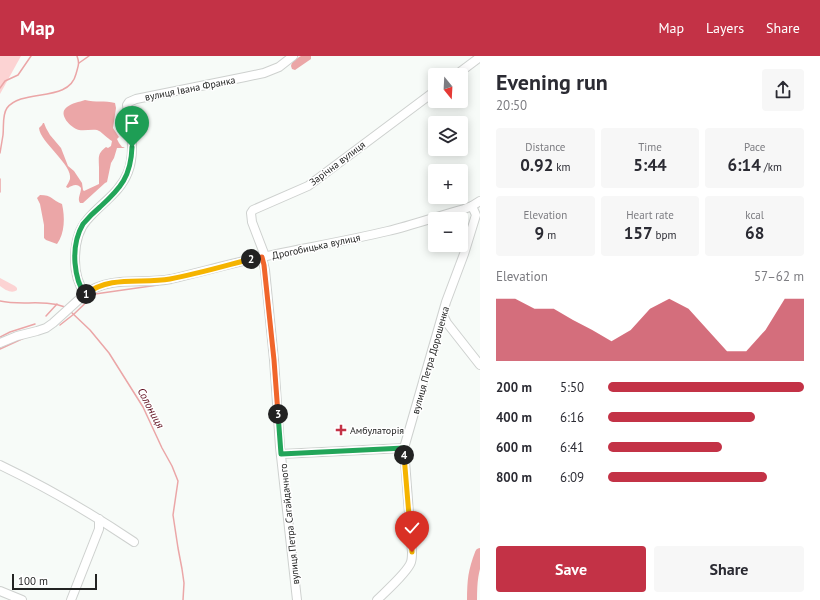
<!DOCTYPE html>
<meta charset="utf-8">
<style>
body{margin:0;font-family:"PT Sans",sans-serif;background:#f7f7f7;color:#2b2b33;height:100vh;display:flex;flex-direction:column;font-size:15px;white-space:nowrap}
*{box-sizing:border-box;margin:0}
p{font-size:13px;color:#7c7c81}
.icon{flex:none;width:22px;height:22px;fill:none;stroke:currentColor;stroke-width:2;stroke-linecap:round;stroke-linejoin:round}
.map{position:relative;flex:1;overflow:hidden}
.panel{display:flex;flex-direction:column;background:#fff;width:340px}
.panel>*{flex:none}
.needle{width:26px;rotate:162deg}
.tools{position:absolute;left:428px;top:12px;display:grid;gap:8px}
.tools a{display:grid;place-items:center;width:40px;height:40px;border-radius:4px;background:#fff;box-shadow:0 2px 10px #0003;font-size:20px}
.scale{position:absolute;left:12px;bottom:10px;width:85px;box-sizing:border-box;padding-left:4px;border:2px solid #232423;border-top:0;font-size:11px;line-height:14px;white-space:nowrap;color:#232423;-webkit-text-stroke:3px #fff;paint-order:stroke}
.pin{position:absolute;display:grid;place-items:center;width:34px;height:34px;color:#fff;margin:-41px -17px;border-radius:50% 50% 50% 0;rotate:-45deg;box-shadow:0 0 4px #0007}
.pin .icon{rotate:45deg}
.km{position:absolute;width:20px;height:20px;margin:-10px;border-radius:50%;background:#222;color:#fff;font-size:11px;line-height:20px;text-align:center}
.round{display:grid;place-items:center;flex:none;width:42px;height:42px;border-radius:4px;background:#f7f7f7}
.headline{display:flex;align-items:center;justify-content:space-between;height:68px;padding:0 16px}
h1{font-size:22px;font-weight:700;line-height:30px}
.figures{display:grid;grid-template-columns:repeat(3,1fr);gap:6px;height:68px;padding:4px 16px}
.figures div{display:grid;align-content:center;border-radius:4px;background:#f7f7f7;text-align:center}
.figures b{font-size:17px;font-weight:700}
.figures small{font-size:11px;font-weight:400}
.figures p{font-size:11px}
.chart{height:112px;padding:8px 16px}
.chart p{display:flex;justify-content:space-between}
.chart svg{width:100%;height:72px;margin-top:4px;fill:#c33246;opacity:.7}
.action{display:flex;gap:8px;margin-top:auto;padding:8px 16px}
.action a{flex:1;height:46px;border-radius:4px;background:#c33246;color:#fff;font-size:16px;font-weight:700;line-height:46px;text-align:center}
.action a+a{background:#f7f7f7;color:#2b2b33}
ul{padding:0 16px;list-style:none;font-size:13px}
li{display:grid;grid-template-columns:64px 48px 1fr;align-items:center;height:30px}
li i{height:10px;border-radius:5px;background:#c33246}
header{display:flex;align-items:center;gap:24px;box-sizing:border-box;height:56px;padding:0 20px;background:#c33246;color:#fff}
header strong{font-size:19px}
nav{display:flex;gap:22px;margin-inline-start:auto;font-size:14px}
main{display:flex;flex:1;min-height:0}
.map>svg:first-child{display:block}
.green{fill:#fcd3d3}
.water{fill:#eba6a7}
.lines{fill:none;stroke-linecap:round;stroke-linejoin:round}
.stream{stroke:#eba6a7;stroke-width:1.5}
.river{stroke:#eba6a7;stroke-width:10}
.minor-casing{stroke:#ced1cf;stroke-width:10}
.minor{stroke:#fff;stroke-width:8}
.split-1-casing{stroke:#fff;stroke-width:8}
.split-2-casing{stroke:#fff;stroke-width:8}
.split-3-casing{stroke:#fff;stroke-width:8}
.split-4-casing{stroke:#fff;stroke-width:8}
.split-5-casing{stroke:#fff;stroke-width:8}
.split-1{stroke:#22a559;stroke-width:5}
.split-2{stroke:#f5b400;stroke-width:5}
.split-3{stroke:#f0652b;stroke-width:5}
.split-4{stroke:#22a559;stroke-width:5}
.split-5{stroke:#f5b400;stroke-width:5}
.poi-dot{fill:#c33246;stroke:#fff;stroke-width:1.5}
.labels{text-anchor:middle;stroke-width:3;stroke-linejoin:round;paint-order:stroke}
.street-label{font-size:10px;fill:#232423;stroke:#fff}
.poi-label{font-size:10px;fill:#232423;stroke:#fff;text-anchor:start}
.water-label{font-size:11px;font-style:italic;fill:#5b0a19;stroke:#fff}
</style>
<header>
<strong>Map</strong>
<nav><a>Map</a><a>Layers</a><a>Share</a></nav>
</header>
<main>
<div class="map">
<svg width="480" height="544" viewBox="0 0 480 544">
<rect width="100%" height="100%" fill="#f7fbf8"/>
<g class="green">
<path d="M 0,0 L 21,0 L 0,38 Z"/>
<path d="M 0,222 L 15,230 L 17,232 L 17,234 C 12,238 5,234 0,230 Z"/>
</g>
<g class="water">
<path d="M 301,0 L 311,0 L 311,3 L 295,14 L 292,13 L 291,10 C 292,5 296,3 301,0 Z"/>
<path d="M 85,44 C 95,47 105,44 115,47 L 116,52 L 113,72 L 119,81 L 117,83 L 119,87 L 122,91 L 125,91 L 123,92 L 117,92 L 114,102 L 111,107 L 107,126 L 105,127 L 83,147 L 80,147 C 77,142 81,138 81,132 C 78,127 72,129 68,132 L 66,131 C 67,129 69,126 70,123 C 73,109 40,86 39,72 L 42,69 L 43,67 L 44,67 L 46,72 L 50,79 L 61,92 L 68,110 L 74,115 L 82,127 L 83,134 L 84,135 L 99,128 C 99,122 99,117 99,111 C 99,101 97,98 106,91 L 108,92 L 111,90 L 112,85 C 108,83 101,75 97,74 C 91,73 85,75 79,74 C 71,72 57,58 67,51 C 72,47 79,46 85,44 Z"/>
<path d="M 40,139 C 52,139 52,144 62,148 C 65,161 65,177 57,188 L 46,184 L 44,182 L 44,169 L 40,148 L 37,142 Z"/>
</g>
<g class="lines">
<g class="stream">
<path d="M 79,7 L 89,0"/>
<path d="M 0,32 L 5,25 L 18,19 L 31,0"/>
<path d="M 0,97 C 1,91 2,85 3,79 C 4,70 2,59 7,52 C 22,32 69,47 76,18 C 78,10 80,8 77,0"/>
<path d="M 0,123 L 0,136"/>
<path d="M 246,209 L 255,207"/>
<path d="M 0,245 C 21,250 44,243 65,251"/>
<path d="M 70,255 L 90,274 L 109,297 L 143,351 L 162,392 L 172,410 L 178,425 L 173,459 L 178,492 L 182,513 L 184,527 L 183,544"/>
<path d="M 46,260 L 57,248"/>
<path d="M 60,269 L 74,258 L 95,238 L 158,229"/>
<path d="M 0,281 L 10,276 L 35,268"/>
<path d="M 0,293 L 24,282"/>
</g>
<path class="river" d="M 472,544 C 472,525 473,515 480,497"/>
<g class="minor-casing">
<g id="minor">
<path d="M 456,19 L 480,1"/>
<path d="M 265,200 L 252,166 L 251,157 L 253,154 L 308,130 L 435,35"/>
<path d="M 262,201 L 265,214 L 274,304 L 280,391 L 297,544"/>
<path d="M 85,238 C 78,228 75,217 75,204 C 75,190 77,175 87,164 C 101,147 120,137 128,116 C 136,95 130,70 127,49 L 129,46 L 136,43 L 245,21 L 264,17 L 279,11 L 293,0"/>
<path d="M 443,259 L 447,267 L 480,309"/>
<path d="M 0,287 L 17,280 L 37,275 L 46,272 L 53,267 L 85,238 C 111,219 142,229 171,223 C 201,216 232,207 262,201 C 304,192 346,185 388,175 C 413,169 438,160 464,153 L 472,150 L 480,145"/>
<path d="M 281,398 L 404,392"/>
<path d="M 0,409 C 46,431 91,457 134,486"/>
<path d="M 0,535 L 22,544"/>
<path d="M 71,544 L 99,473 L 99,463"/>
<path d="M 377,544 C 385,536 408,516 411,506 C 412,503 412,499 412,496 L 404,392 L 446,246 L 464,198 L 476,159 L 472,150"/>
</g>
</g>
<use href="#minor" class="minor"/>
</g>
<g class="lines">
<g class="split-1-casing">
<path id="split-1" d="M 86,238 L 85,238 C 78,229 76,219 75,207 C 74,193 76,180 83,168 C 88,162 94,156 100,151 C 121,132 131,120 132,91"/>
</g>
<g class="split-2-casing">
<path id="split-2" d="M 86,238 C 110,219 142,228 170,223 C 197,218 224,210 251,203"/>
</g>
<g class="split-3-casing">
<path id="split-3" d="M 251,203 L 262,201 L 264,209 L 274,304 L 278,358"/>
</g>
<g class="split-4-casing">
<path id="split-4" d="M 278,358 L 281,398 L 404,392 L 404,399"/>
</g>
<g class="split-5-casing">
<path id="split-5" d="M 404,399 L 412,496"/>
</g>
<use href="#split-1" class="split-1"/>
<use href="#split-2" class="split-2"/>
<use href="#split-3" class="split-3"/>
<use href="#split-4" class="split-4"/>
<use href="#split-5" class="split-5"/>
</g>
<path class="poi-dot" d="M339 368h4v4h4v4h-4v4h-4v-4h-4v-4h4z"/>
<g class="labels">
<g class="street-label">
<text transform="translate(190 32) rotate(-11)" y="4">вулиця Івана Франка</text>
<text transform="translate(337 107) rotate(-37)" y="4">Зарічна вулиця</text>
<text transform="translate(316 190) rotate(-12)" y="4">Дрогобицька вулиця</text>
<text transform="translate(430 304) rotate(-74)" y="4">вулиця Петра Дорошенка</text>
<text transform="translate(289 468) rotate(-96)" y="4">вулиця Петра Сагайдачного</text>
</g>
<g class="poi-label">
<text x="350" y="378">Амбулаторія</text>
</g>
<g class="water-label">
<text transform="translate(151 352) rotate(62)" y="4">Солониця</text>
</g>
</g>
</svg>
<div class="tools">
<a><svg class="needle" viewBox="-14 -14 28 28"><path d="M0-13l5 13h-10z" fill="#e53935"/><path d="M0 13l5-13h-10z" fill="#7c7c81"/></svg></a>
<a><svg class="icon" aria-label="layers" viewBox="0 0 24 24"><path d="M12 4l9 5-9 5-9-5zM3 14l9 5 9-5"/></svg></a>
<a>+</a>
<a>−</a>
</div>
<div class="scale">100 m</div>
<div class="pin" style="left:132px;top:91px;background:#1e9e55"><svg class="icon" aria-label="arrive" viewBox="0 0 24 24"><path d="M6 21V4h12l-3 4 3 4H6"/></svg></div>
<div class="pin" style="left:412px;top:496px;background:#d93025"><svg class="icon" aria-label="check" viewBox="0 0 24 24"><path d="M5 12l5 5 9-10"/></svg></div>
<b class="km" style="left:86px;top:238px">1</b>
<b class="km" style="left:251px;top:203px">2</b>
<b class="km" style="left:278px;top:358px">3</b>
<b class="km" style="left:404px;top:399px">4</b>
</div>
<section class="panel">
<div class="headline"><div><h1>Evening run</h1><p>20:50</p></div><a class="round"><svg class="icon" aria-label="share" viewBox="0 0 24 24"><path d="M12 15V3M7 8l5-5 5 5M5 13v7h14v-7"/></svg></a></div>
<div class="figures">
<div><p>Distance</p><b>0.92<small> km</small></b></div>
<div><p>Time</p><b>5:44</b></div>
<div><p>Pace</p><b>6:14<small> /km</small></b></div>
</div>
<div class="figures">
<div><p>Elevation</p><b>9<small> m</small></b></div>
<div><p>Heart rate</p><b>157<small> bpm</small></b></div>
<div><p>kcal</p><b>68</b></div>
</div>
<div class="chart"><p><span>Elevation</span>57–62 m</p>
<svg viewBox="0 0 160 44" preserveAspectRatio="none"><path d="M0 44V6L10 6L20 12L30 12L40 19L50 25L60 32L70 25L80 12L90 6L100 12L110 25L120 38L130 38L140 25L150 6L160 6V44z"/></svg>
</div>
<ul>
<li><b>200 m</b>5:50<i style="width:100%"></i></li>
<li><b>400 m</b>6:16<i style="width:75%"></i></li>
<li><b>600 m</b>6:41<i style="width:58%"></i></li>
<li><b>800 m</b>6:09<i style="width:81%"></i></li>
</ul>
<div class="action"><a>Save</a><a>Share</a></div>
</section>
</main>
